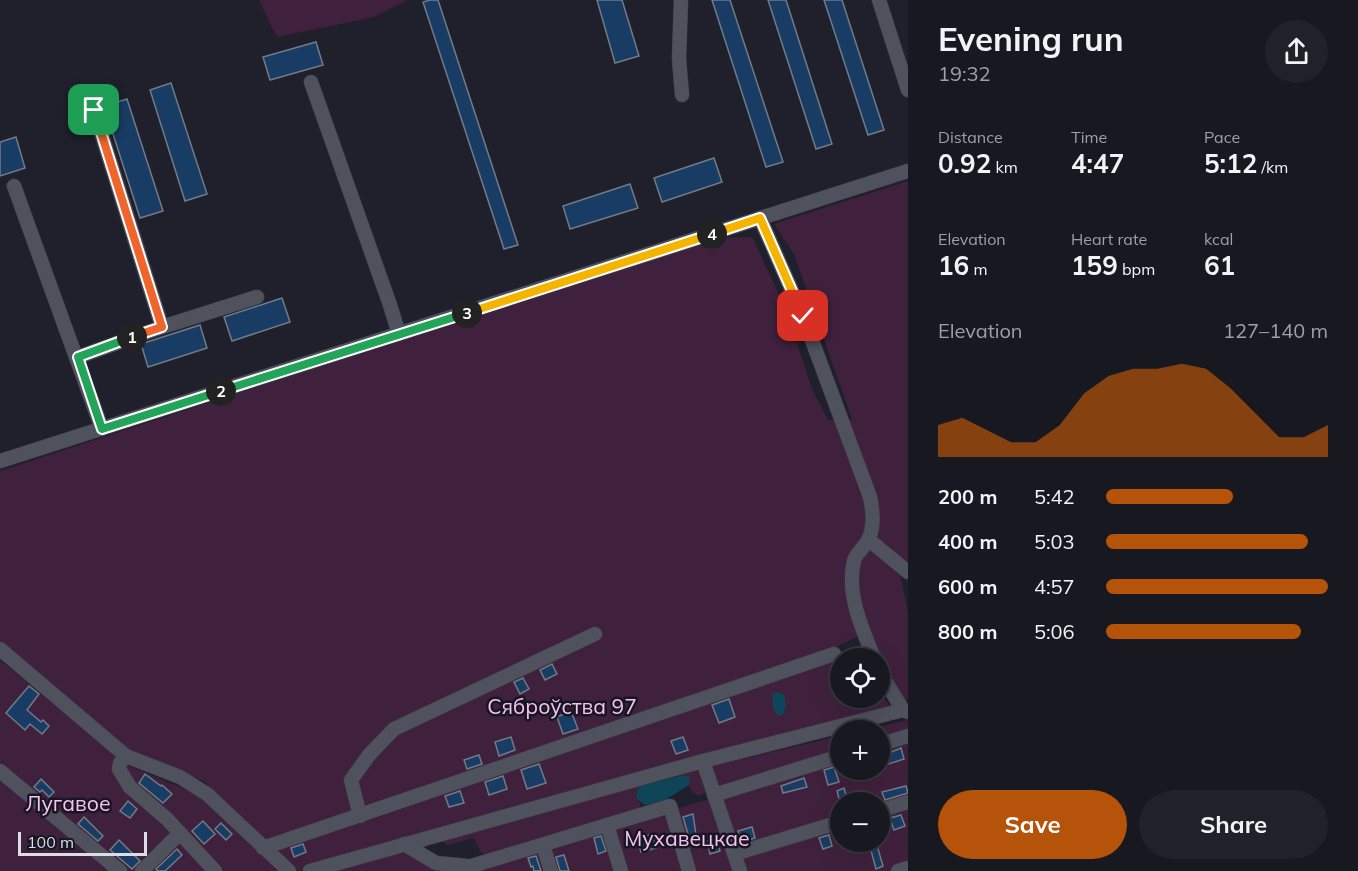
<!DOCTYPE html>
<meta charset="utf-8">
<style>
body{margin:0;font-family:Mulish,sans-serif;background:#202129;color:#f1f3f6;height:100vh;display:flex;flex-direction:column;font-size:22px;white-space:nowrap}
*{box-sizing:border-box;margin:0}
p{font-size:20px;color:#9ea0a5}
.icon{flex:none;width:33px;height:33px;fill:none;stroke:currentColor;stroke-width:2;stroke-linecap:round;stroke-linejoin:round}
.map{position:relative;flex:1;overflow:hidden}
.sheet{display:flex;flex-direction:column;background:#171820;width:450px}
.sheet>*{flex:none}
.buttons{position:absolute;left:830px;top:648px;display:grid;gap:12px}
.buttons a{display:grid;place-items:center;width:60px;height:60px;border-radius:50%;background:#171820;box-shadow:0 6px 24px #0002,0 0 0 2px #36373e;font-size:30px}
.scale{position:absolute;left:18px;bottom:15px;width:129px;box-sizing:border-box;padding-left:6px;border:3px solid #dddee5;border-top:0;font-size:16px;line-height:21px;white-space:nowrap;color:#dddee5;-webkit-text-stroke:4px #161722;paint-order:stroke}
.pin{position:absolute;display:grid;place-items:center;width:51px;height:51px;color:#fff;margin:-26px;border-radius:12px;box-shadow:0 3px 9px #0006}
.km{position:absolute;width:30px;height:30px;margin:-15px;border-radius:50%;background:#222;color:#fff;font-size:16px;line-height:30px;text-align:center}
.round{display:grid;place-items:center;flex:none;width:63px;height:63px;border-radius:32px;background:#202129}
.summary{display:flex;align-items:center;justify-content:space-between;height:102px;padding:0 30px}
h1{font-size:33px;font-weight:700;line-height:45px}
.stats{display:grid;grid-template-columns:repeat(3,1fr);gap:9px;height:102px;padding:6px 30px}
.stats div{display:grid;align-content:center}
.stats b{font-size:26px;font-weight:700}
.stats small{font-size:16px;font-weight:400}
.stats p{font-size:16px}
.chart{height:168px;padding:12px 30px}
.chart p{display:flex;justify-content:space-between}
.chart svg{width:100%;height:108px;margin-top:6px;fill:#b45309;opacity:.7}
.action{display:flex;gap:12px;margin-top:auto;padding:12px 30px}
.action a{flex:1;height:69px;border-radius:36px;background:#b45309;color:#fff;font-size:24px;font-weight:700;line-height:69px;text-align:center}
.action a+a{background:#202129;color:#f1f3f6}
ul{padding:0 30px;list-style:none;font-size:20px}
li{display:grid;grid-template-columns:96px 72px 1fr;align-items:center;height:45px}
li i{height:15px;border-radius:8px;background:#b45309}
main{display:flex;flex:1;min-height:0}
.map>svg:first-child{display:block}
.green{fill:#40213d;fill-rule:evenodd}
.water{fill:#0e4559}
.building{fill:#193c64;stroke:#717b86;stroke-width:1.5}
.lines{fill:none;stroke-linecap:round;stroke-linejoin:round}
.minor-casing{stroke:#3c3d46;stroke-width:15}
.minor{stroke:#4f515d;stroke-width:14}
.split-1-casing{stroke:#fff;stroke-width:12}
.split-2-casing{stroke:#fff;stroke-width:12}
.split-3-casing{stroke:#fff;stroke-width:12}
.split-4-casing{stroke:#fff;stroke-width:12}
.split-5-casing{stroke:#fff;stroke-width:12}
.split-1{stroke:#f0652b;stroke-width:8}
.split-2{stroke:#22a559;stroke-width:8}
.split-3{stroke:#22a559;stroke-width:8}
.split-4{stroke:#f5b400;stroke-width:8}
.split-5{stroke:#f5b400;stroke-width:8}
.labels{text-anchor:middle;stroke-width:5;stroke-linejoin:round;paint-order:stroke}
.park-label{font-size:21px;fill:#f8c1f1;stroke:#161722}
</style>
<main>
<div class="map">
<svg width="908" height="871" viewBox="0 0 908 871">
<rect width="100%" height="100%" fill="#1f202b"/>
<g class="green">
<path d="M 259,0 L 408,0 L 374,17 L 277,37 Z"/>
<path d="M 908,181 L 908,560 L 897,561 L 908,612 L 908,700 C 896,694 879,672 879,658 L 859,636 L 820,655 L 840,667 L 840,698 L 879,698 L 879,693 L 893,709 L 423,834 L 298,871 L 244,821 L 204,781 L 131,753 L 0,640 L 0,471 L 713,238 L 752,237 L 777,290 L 793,331 L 812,389 L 828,420 L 852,419 L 794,254 L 774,224 Z"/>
<path d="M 0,660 L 127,765 L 199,795 L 284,871 L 0,871 Z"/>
<path d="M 908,720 L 908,871 L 462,871 L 710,799 L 704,768 L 840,736 L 840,770 L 879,770 L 879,730 L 864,730 ZM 840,802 L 879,802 L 879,842 L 840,842 Z"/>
<path d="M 697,768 L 699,770 L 706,792 L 700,796 L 693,793 L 689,785 L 690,777 L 684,775 L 646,783 L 638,801 L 641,803 L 639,809 L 492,856 L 481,853 L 474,838 L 448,845 L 443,842 L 446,838 Z"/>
<path d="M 406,850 L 426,861 L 437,871 L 335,871 Z"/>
</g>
<g class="water">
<path d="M 779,692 L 784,695 L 786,706 L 783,714 L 778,716 C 773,711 771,700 773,693 Z"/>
<path d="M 684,775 L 690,777 L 689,785 L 665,800 L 645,805 L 636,798 L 638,789 L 640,786 Z"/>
</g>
<g class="building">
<path d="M 430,0 L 438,0 L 518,245 L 504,249 L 423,2 Z"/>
<path d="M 597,0 L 622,0 L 639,56 L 615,63 Z"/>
<path d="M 712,0 L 730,0 L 783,162 L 766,167 Z"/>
<path d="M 768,0 L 786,0 L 832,144 L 816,149 Z"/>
<path d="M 824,0 L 842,0 L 884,130 L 868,135 Z"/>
<path d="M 316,42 L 323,65 L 270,80 L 263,57 Z"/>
<path d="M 171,83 L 207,194 L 185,201 L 150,90 Z"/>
<path d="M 127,99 L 163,211 L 140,218 L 104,106 Z"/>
<path d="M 16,137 L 25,168 L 0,176 L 0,142 Z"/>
<path d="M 714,158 L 722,182 L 662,202 L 654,178 Z"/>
<path d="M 630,184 L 638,208 L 570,229 L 563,206 Z"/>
<path d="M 282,298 L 290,322 L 232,341 L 224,317 Z"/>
<path d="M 200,325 L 207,348 L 148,367 L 141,344 Z"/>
<path d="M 552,664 L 557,674 L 545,680 L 540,670 Z"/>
<path d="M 523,678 L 529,689 L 520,694 L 514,682 Z"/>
<path d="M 29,686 L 39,694 L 27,710 L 41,722 L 43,720 L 49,726 L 42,734 L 30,724 L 25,730 L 6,713 Z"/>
<path d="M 729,699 L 735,717 L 719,723 L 712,705 Z"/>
<path d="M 571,711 L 578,729 L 563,734 L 557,717 Z"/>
<path d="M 511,737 L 515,750 L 499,756 L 495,742 Z"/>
<path d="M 683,737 L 688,750 L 676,754 L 671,741 Z"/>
<path d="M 901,748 L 904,759 L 879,767 L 879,757 Z"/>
<path d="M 479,755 L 482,764 L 467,769 L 464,760 Z"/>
<path d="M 539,764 L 546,783 L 527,789 L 521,770 Z"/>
<path d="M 834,767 L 839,782 L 828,785 L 824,770 Z"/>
<path d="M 145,774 L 161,786 L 162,785 L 172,794 L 163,803 L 139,783 Z"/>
<path d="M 503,776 L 507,789 L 489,795 L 485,782 Z"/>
<path d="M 804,778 L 807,787 L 783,793 L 781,786 Z"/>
<path d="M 41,779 L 54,792 L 49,797 L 42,790 L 40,792 L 34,787 Z"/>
<path d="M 906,786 L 908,793 L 885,800 L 882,792 Z"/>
<path d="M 844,788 L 846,795 L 860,791 L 864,802 L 840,802 L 837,791 Z"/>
<path d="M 460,791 L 464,803 L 449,807 L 445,796 Z"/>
<path d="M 128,801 L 137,809 L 130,818 L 120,811 Z"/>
<path d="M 693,814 L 696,835 L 689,838 L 683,817 Z"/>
<path d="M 901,815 L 905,826 L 894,830 L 890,818 Z"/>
<path d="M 84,817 L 103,836 L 98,841 L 78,824 Z"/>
<path d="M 203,821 L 215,834 L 204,844 L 192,831 Z"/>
<path d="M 221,823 L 232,834 L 226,840 L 215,829 Z"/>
<path d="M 752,827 L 755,838 L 741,842 L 738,831 Z"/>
<path d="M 652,834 L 656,848 L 641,852 L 637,839 Z"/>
<path d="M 829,835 L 832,846 L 823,849 L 819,838 Z"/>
<path d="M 601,836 L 606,851 L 598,854 L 594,838 Z"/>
<path d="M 716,838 L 720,851 L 710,854 L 707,841 Z"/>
<path d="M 119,840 L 140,861 L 132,869 L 110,850 Z"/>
<path d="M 876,842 L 883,866 L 876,869 L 869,843 Z"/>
<path d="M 303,844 L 306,852 L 294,857 L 291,848 Z"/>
<path d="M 177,849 L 182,855 L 165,871 L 158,871 L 156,869 Z"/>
<path d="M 564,855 L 569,871 L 560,871 L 556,857 Z"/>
<path d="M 536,856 L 541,871 L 534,871 L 533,866 L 531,867 L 528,858 Z"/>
</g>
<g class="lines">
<g class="minor-casing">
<g id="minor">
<path d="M 681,0 L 679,59 L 682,95"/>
<path d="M 879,0 L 908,90"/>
<path d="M 311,82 L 390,305 L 399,334"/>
<path d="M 14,186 L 102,429"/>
<path d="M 760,218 L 803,316 L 870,497 C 873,511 875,529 867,542 C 863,549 856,553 854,561 C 846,594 862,628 874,658"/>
<path d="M 162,327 L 257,297"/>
<path d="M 78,357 L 162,327 L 94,110"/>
<path d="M 0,461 L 908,171"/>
<path d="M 869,540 L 908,572"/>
<path d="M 0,649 L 126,756 L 180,777 L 207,794 L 289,871"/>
<path d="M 879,671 L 903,710 L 908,712"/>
<path d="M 879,745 L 908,736"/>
<path d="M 126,756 L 120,763 L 119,769 L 130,787 L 167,819 L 215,871"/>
<path d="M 703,761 L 740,871"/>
<path d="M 0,771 L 120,871"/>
<path d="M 714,795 L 840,756"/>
<path d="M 879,811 L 908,802"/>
<path d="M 360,816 L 351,780 L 369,755 L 394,729 L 595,634"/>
<path d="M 607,825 L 621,871"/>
<path d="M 404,844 L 436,863 L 467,866"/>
<path d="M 543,845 L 551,871"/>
<path d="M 263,848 L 834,654"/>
<path d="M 734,854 L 840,822"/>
<path d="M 142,871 L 180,833"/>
<path d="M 310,871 L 703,761 L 903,710"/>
<path d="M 455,871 L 670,806 L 689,871"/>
<path d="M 898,871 L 908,868"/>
</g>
</g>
<use href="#minor" class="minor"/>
</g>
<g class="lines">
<g class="split-1-casing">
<path id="split-1" d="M 94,110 L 162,327 L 132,337"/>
</g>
<g class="split-2-casing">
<path id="split-2" d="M 132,337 L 78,357 L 102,429 L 221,391"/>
</g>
<g class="split-3-casing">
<path id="split-3" d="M 221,391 L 467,313"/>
</g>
<g class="split-4-casing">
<path id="split-4" d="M 467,313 L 712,234"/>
</g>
<g class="split-5-casing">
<path id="split-5" d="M 712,234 L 760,218 L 803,316"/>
</g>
<use href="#split-1" class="split-1"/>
<use href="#split-2" class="split-2"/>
<use href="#split-3" class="split-3"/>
<use href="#split-4" class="split-4"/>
<use href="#split-5" class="split-5"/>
</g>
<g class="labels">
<g class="park-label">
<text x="562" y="714">Сяброўства 97</text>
<text x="68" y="811">Лугавое</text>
<text x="687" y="846">Мухавецкае</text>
</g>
</g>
</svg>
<div class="buttons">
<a><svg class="icon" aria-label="locate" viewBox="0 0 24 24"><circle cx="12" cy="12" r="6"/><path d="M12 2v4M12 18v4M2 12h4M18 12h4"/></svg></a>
<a>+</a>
<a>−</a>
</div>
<div class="scale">100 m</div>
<div class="pin" style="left:94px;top:110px;background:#1e9e55"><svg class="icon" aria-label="arrive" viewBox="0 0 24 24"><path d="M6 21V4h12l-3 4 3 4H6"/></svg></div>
<div class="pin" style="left:803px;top:316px;background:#d93025"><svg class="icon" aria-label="check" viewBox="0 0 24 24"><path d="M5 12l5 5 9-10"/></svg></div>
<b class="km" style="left:132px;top:337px">1</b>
<b class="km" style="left:221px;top:391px">2</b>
<b class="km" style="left:467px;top:313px">3</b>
<b class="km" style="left:712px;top:234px">4</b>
</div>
<section class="sheet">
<div class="summary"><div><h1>Evening run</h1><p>19:32</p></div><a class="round"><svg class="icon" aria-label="share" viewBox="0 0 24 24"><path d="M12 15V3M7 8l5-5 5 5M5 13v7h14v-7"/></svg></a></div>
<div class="stats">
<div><p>Distance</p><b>0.92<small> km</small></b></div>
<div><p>Time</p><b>4:47</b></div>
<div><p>Pace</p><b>5:12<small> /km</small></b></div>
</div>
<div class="stats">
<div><p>Elevation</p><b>16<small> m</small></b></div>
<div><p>Heart rate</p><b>159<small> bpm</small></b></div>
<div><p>kcal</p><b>61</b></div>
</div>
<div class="chart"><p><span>Elevation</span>127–140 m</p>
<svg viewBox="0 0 160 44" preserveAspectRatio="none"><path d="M0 44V31L10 28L20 33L30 38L40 38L50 31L60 18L70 11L80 8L90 8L100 6L110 8L120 16L130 26L140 36L150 36L160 31V44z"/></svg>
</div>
<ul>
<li><b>200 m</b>5:42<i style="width:57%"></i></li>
<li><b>400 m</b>5:03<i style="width:91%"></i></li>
<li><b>600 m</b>4:57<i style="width:100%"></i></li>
<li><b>800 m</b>5:06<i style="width:88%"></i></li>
</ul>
<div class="action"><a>Save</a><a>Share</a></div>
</section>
</main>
